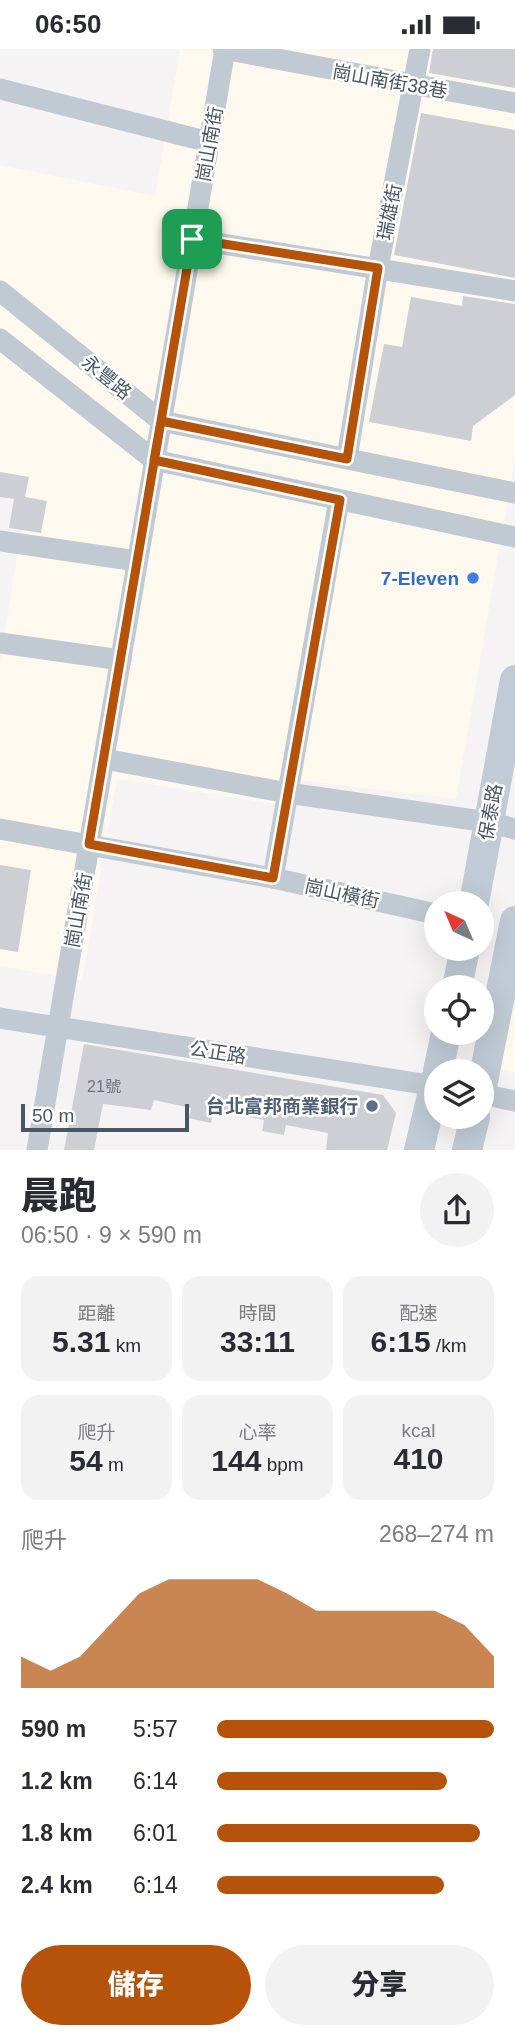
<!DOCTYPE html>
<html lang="zh-TW">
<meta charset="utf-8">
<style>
body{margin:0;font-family:Helvetica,"Noto Sans TC",sans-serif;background:#f2f2f3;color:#2b2b33;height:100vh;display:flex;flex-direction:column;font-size:26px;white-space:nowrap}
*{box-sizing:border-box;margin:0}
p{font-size:23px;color:#7c7c81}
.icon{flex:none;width:38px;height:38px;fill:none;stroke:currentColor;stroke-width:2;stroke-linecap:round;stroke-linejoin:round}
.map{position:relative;height:1101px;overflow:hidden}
.details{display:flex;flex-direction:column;background:#fff;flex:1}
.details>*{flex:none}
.needle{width:46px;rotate:316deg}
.tools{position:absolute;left:424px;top:842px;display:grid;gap:14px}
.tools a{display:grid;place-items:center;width:70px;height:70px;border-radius:50%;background:#fff;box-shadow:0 7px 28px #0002;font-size:35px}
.scale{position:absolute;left:21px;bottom:18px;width:168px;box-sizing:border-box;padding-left:7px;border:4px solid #4a5661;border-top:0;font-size:19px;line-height:24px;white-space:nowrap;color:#4a5661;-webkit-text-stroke:5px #fff;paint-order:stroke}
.pin{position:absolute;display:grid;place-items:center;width:60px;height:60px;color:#fff;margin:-30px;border-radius:14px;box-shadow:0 4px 10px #0006}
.round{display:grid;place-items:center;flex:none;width:74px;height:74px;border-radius:37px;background:#f2f2f3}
.summary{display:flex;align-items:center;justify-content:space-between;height:119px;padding:0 21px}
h1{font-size:38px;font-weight:800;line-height:52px}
.metrics{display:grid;grid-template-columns:repeat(3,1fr);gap:10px;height:119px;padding:7px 21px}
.metrics div{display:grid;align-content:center;border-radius:18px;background:#f2f2f3;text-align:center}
.metrics b{font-size:30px;font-weight:800}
.metrics small{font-size:19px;font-weight:400}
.metrics p{font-size:19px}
.chart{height:196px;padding:14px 21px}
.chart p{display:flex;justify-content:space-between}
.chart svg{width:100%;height:126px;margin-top:7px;fill:#b45309;opacity:.7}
.primary-button{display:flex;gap:14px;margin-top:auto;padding:14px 21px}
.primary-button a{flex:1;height:80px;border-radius:42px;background:#b45309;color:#fff;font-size:28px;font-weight:800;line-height:80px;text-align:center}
.primary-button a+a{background:#f2f2f3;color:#2b2b33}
ul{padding:0 21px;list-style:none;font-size:23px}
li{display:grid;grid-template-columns:112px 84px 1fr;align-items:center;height:52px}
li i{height:18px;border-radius:9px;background:#b45309}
.status{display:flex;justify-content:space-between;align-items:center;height:49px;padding:0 35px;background:#fff;direction:ltr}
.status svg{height:19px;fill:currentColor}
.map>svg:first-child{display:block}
.commercial{fill:#fdf9ef}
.building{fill:#cdcfd5}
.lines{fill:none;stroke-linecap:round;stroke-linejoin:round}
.street{stroke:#c1cad2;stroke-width:21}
.secondary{stroke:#c1cbd6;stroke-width:30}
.route-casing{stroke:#fff;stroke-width:14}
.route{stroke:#b45309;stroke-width:9}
.shop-dot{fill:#3f7fe0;stroke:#fff;stroke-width:2.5}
.service-dot{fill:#5c6f8a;stroke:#fff;stroke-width:2.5}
.labels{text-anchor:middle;stroke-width:5;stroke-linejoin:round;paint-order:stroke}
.number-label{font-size:16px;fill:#6b747e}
.street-label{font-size:19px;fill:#4a5661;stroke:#fff}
.shop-label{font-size:19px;font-weight:bold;fill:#366cbe;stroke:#fff;text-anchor:end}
.service-label{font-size:19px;font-weight:bold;fill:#4e5e75;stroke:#fff;text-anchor:end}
</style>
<div class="status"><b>06:50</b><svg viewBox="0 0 49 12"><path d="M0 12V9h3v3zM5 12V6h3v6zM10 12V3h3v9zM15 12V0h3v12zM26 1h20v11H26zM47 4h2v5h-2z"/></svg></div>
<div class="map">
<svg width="515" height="1101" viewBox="0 0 515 1101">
<rect width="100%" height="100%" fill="#f5f3f3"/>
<g class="commercial">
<path d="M 180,0 L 515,0 L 515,409 L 456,750 L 279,729 L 280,756 L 117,730 L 82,932 L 0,917 L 0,613 L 27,448 L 0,426 L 0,116 L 155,147 Z"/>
<path d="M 515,941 L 515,1024 L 500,1021 Z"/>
</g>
<g class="building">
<path d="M 433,0 L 515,0 L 515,39 L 429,24 Z"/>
<path d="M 421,64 L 515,81 L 515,229 L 394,206 Z"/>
<path d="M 463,247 L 515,255 L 515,346 L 473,377 L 471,392 L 369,373 L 384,295 L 402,298 L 411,248 L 462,257 Z"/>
<path d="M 0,423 L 29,428 L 25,448 L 47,452 L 41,484 L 9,479 L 14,450 L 0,448 Z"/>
<path d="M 0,816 L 31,821 L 18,903 L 0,900 Z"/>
<path d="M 84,995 L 383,1046 L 396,1064 L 387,1101 L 326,1101 L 328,1084 L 286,1076 L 284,1086 L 262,1082 L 264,1071 L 214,1061 L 211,1074 L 189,1069 L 191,1059 L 154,1051 L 151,1061 L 103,1055 L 94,1101 L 64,1101 Z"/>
</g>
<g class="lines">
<g class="street">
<path d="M 223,0 L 515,54"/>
<path d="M 0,40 L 209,93"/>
<path d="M 192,190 L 515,242"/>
<path d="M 0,242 L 161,372 L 515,444"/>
<path d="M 0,290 L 154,411 L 515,488"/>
<path d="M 347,409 L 378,219 L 420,0"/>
<path d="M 0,492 L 137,512"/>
<path d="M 0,594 L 121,611"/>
<path d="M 104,710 L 288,744 L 488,773 L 515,780"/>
<path d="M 0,780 L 273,829 L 436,865"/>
<path d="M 273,829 L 339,451"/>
<path d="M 0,969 L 436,1037"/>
<path d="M 481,1045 L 515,1052"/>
<path d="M 37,1101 L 225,0"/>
</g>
<g class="secondary">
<path d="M 474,854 L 515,631"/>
<path d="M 457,938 L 465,900"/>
<path d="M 438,1022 L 446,984"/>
<path d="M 481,1042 L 515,872"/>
<path d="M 419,1101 L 436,1030"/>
<path d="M 467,1101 L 475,1068"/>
</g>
</g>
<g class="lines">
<g class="route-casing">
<path id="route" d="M 192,190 L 89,795 L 273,829 L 340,451 L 154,411 L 161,372 L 347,410 L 378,219 L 192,190"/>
</g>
<use href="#route" class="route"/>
</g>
<circle class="shop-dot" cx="473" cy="529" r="7"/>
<circle class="service-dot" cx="372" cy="1057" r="7"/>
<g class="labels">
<g class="number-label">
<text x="104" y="1043">21號</text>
</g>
<g class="street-label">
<text transform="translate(390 32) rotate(10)" y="7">崗山南街38巷</text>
<text transform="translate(209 95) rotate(-80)" y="7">崗山南街</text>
<text transform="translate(389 163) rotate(-79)" y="7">瑞雄街</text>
<text transform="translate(107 328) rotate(39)" y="7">永豐路</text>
<text transform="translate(490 763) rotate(-80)" y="7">保泰路</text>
<text transform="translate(342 844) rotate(12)" y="7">崗山橫街</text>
<text transform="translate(78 861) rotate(-80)" y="7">崗山南街</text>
<text transform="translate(218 1003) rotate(9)" y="7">公正路</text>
</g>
<g class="shop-label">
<text x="459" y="536">7-Eleven</text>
</g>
<g class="service-label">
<text x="358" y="1064">台北富邦商業銀行</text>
</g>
</g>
</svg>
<div class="tools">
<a><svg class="needle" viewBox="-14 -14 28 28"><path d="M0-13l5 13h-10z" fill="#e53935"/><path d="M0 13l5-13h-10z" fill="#7c7c81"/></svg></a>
<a><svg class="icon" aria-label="locate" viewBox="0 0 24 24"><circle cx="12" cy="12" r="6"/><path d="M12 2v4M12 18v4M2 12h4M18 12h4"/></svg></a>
<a><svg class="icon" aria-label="layers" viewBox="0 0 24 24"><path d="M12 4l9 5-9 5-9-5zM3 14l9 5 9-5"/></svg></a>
</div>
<div class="scale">50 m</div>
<div class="pin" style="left:192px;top:190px;background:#1e9e55"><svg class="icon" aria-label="arrive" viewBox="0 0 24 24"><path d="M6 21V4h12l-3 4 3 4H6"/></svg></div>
</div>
<section class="details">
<div class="summary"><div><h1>晨跑</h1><p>06:50 · 9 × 590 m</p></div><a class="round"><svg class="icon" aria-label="share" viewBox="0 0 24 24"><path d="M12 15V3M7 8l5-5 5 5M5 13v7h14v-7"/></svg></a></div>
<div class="metrics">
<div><p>距離</p><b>5.31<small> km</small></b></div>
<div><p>時間</p><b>33:11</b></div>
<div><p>配速</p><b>6:15<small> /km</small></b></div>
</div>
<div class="metrics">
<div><p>爬升</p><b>54<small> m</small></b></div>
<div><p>心率</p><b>144<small> bpm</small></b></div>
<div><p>kcal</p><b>410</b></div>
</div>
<div class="chart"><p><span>爬升</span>268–274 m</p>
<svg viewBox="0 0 160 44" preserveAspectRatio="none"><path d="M0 44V33L10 38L20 33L30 22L40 11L50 6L60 6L70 6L80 6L90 11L100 17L110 17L120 17L130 17L140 17L150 22L160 33V44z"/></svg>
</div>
<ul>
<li><b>590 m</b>5:57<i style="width:100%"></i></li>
<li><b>1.2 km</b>6:14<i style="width:83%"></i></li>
<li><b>1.8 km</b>6:01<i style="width:95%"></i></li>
<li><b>2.4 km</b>6:14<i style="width:82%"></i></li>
</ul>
<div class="primary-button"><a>儲存</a><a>分享</a></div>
</section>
